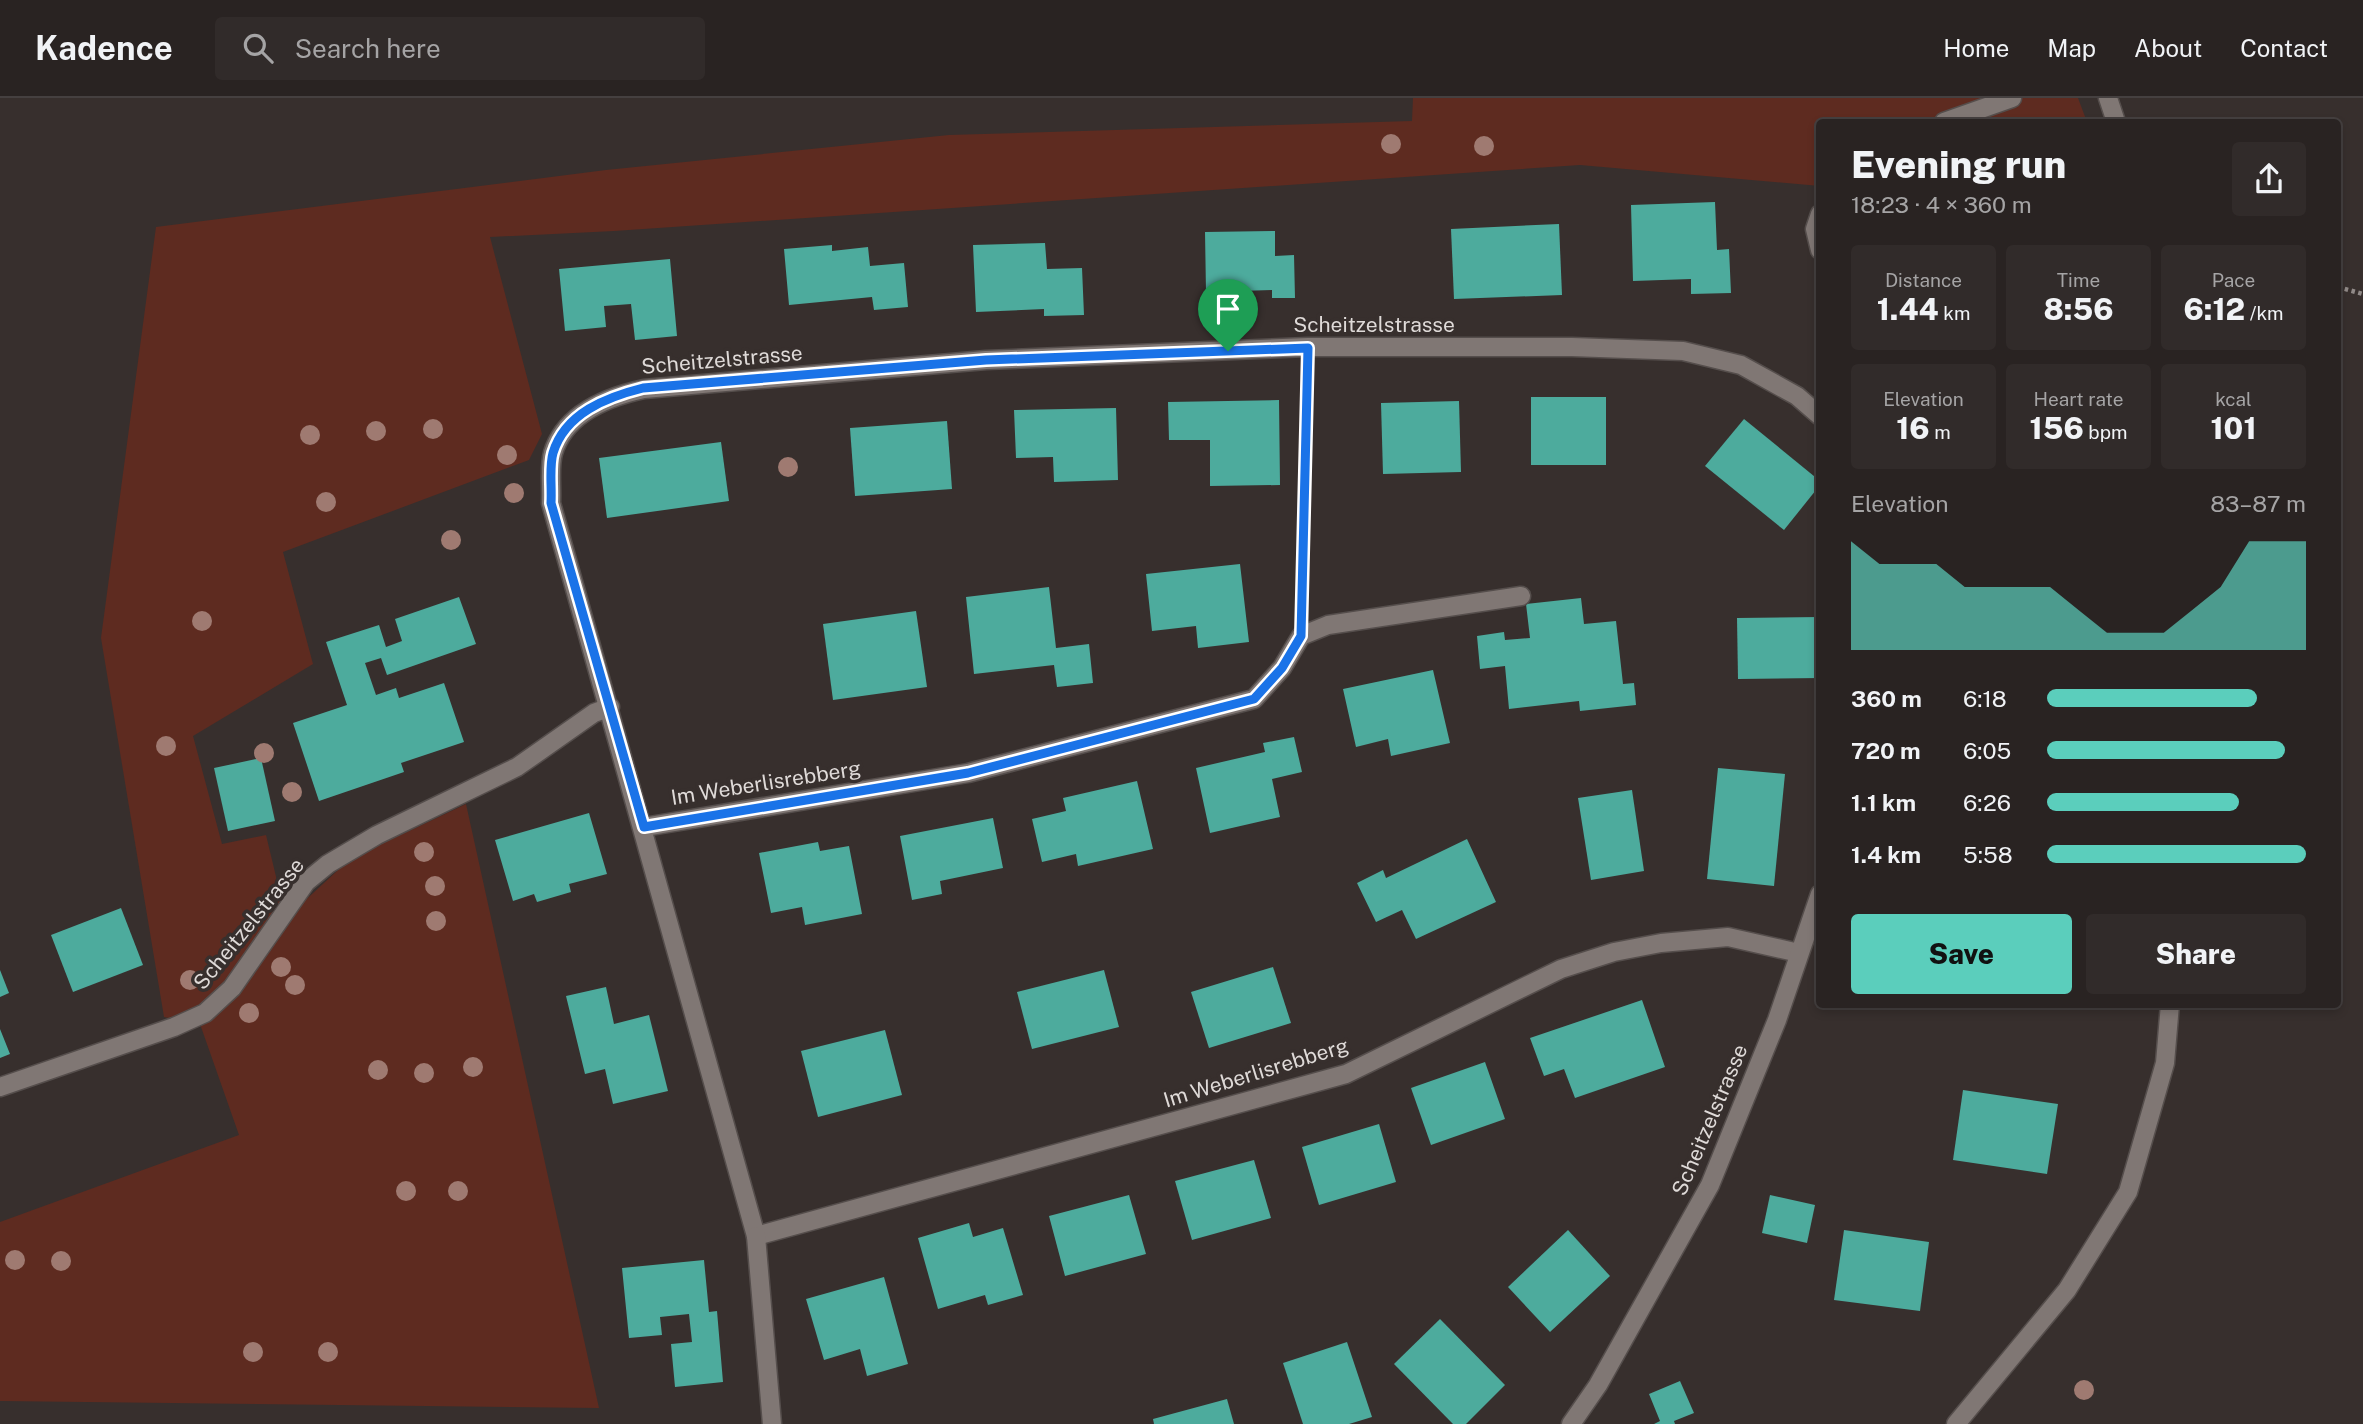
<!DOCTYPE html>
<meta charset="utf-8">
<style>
body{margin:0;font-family:"Public Sans",sans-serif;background:#312b2a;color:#f1f3f6;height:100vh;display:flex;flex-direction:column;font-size:26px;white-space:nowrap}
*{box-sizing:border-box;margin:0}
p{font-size:23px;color:#a5a4a5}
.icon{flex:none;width:38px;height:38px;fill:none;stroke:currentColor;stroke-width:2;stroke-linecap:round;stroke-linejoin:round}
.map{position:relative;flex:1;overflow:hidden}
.side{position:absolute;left:1816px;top:21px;width:525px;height:889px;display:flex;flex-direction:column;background:#292322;border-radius:7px;box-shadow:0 4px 10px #0003,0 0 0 2px #454040}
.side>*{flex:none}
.pin{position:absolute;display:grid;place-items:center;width:60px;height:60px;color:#fff;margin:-72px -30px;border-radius:50% 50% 50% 0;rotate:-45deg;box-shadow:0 0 7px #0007}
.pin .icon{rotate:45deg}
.round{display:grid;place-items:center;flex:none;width:74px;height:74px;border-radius:7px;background:#312b2a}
.headline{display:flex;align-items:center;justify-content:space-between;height:119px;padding:0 35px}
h1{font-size:38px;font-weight:800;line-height:52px}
.metrics{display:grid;grid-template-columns:repeat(3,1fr);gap:10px;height:119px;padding:7px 35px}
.metrics div{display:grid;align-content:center;border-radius:7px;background:#312b2a;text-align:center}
.metrics b{font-size:30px;font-weight:800}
.metrics small{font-size:19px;font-weight:400}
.metrics p{font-size:19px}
.chart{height:196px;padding:14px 35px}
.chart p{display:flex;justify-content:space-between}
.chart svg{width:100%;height:126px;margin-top:7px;fill:#5bcebc;opacity:.7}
.action{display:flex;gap:14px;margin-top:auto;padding:14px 35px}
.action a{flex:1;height:80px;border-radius:7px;background:#5bcebc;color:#111;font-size:28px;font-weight:800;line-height:80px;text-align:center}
.action a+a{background:#312b2a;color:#f1f3f6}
ul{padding:0 35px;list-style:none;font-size:23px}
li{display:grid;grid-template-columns:112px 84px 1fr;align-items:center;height:52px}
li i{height:18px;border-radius:9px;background:#5bcebc}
header{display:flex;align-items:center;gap:42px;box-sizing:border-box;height:98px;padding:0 35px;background:#292322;border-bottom:2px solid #454040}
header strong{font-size:33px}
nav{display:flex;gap:38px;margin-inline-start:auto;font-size:24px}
.search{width:490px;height:63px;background:#312b2a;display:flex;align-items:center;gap:18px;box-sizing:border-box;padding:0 24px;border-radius:7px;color:#a5a4a5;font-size:26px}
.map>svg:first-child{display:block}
.green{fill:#5e2b20}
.building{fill:#4dab9d}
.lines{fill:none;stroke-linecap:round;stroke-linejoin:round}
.minor-casing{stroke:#554e4c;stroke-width:21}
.tertiary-casing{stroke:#554e4c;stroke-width:21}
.path{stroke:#918a88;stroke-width:4.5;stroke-dasharray:3.5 3.5;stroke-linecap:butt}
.minor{stroke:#807774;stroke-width:18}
.tertiary{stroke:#807774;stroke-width:18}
.tree{fill:#9f7a71}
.route-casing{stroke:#fff;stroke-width:14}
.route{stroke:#1a73e8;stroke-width:9}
.labels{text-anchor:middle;stroke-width:7;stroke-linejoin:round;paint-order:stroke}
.street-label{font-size:21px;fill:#dfdad8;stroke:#372f2d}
</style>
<header>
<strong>Kadence</strong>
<div class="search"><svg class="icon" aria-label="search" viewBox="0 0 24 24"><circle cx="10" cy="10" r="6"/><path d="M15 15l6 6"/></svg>Search here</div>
<nav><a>Home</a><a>Map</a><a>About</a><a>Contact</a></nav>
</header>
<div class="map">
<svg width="2363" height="1326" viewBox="0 0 2363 1326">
<rect width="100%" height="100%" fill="#372f2d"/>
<path class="green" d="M 1413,0 L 2078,0 L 2087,24 L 1820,24 L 1820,88 L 1580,67 L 614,133 L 490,139 L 542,336 L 529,362 L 283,454 L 313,566 L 193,638 L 222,746 L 266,737 L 286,820 L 350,761 L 466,706 L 599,1310 L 0,1303 L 0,1124 L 239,1037 L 200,926 L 164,919 L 101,540 L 156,129 L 606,72 L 949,37 L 1412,23 Z"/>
<g class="building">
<path d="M 1715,104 L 1717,152 L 1729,151 L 1731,195 L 1691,196 L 1691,181 L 1633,183 L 1631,107 Z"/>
<path d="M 1559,126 L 1562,197 L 1454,201 L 1451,131 Z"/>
<path d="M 1275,133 L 1275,158 L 1294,157 L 1295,200 L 1272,200 L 1272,192 L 1206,194 L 1205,134 Z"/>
<path d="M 1045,145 L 1047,171 L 1082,170 L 1084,217 L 1044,218 L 1044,211 L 976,214 L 973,147 Z"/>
<path d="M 832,147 L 832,153 L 868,149 L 870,168 L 904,165 L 908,209 L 874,212 L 872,199 L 789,207 L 784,151 Z"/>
<path d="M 670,161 L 677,238 L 635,242 L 631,206 L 604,208 L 606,229 L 565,233 L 559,171 Z"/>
<rect x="1531" y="299" width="75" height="68"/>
<path d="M 1279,302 L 1280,387 L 1210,388 L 1210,342 L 1169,342 L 1168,304 Z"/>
<path d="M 1459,303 L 1461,374 L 1383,376 L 1381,305 Z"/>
<path d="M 1116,310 L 1118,382 L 1054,384 L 1053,359 L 1016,360 L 1014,312 Z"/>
<path d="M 1744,321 L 1820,383 L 1820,387 L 1784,432 L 1705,368 Z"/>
<path d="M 947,323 L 952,391 L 855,398 L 850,330 Z"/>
<path d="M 721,344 L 729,403 L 607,420 L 599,360 Z"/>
<path d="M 1240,466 L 1249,544 L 1198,550 L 1196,528 L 1152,533 L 1146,476 Z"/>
<path d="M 1049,489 L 1056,550 L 1089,546 L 1093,585 L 1057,589 L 1054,567 L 974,576 L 966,499 Z"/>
<path d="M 459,499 L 476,546 L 387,577 L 381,560 L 365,565 L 376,597 L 396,590 L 399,600 L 444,585 L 464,644 L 401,665 L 404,674 L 319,703 L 293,625 L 347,607 L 326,544 L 379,527 L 386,549 L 402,543 L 395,521 Z"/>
<path d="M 1581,500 L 1584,526 L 1616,523 L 1623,586 L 1634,585 L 1636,607 L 1580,613 L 1579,603 L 1509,611 L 1505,568 L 1480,571 L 1477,538 L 1504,534 L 1505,542 L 1530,540 L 1526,506 Z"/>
<path d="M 916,513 L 927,589 L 833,602 L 823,526 Z"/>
<path d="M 1820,519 L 1820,580 L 1738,581 L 1737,520 Z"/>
<path d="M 1433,572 L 1450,645 L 1391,658 L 1388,641 L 1356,649 L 1343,591 Z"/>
<path d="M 1294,639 L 1302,674 L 1272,681 L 1280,719 L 1210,735 L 1196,670 L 1265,654 L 1263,645 Z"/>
<path d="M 261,660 L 275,723 L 228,733 L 214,670 Z"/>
<path d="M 1718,670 L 1785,676 L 1774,788 L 1707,781 Z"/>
<path d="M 1137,683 L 1153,751 L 1078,768 L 1076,756 L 1042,764 L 1032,721 L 1066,713 L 1063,700 Z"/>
<path d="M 1632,692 L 1644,773 L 1591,782 L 1578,700 Z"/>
<path d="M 589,715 L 607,776 L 569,786 L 571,794 L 537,804 L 534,796 L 513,803 L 495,742 Z"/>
<path d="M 993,720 L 1003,770 L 940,783 L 942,796 L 912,802 L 900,738 Z"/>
<path d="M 1467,741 L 1496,804 L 1416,841 L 1402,812 L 1376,824 L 1357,785 L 1383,772 L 1386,780 Z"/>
<path d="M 818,744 L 820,753 L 849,748 L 862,816 L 805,827 L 802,809 L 771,815 L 759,755 Z"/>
<path d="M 121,810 L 143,867 L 73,894 L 51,837 Z"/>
<path d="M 1273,869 L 1291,925 L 1209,950 L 1191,894 Z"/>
<path d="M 0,872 L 9,895 L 0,899 Z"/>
<path d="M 1104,872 L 1119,929 L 1032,951 L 1017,894 Z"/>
<path d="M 606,889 L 614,926 L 649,917 L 668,993 L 613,1006 L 605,971 L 585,976 L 566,898 Z"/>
<path d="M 1642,902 L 1665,969 L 1575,1000 L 1564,971 L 1544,978 L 1530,940 Z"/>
<path d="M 0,931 L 10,956 L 0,960 Z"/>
<path d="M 885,932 L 902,997 L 818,1019 L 801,953 Z"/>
<path d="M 1485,964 L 1505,1021 L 1431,1047 L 1411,990 Z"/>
<path d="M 1963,992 L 2058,1006 L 2047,1076 L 1953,1062 Z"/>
<path d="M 1379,1026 L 1396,1084 L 1319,1107 L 1302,1049 Z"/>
<path d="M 1254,1062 L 1271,1120 L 1192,1142 L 1175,1083 Z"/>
<path d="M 1129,1097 L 1146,1156 L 1065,1178 L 1049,1118 Z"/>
<path d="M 1770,1097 L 1815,1107 L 1807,1145 L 1762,1135 Z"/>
<path d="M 969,1125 L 973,1139 L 1003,1130 L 1023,1197 L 988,1207 L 985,1197 L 938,1211 L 918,1140 Z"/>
<path d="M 1568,1132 L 1610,1178 L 1550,1234 L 1508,1189 Z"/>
<path d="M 1844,1132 L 1929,1144 L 1920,1213 L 1834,1202 Z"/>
<path d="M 704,1162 L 709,1214 L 717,1213 L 723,1284 L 675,1289 L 671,1246 L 692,1244 L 689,1216 L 660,1219 L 662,1237 L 629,1240 L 622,1170 Z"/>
<path d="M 884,1179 L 908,1266 L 867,1278 L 860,1251 L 824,1262 L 806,1201 Z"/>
<path d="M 1440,1221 L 1505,1287 L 1466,1326 L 1453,1326 L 1394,1266 Z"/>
<path d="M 1347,1244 L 1372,1319 L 1349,1326 L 1303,1326 L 1283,1265 Z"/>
<path d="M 1680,1283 L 1694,1315 L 1674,1323 L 1675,1326 L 1654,1326 L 1660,1323 L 1649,1296 Z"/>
<path d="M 1227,1301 L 1234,1326 L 1154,1326 L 1153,1321 Z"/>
</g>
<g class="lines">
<g class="minor-casing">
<g id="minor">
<path d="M 1944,24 L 2012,0"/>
<path d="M 1820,116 L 1815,131 L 1820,152"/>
<path d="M 644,729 L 968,675 L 1254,601 L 1282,570 L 1301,538 L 1328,527 L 1521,498"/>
<path d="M 1799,855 L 1728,839 L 1661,845 L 1614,854 L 1561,871 L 1346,976 L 756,1138 L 551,405 C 552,389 549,369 553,355 C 565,315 607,299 644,291 L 986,262 L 1308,249 L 1572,249 L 1683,253 L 1741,267 L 1797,298 L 1820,318"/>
<path d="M 0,989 L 174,929 L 205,915 L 232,890 L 306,784 L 328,766 L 377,737 L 517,669 L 594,615 L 610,609"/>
<path d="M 756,1138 L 772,1326"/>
<path d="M 1571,1326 L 1598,1287 L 1710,1087 L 1777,922 L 1820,796"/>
</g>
</g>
<g class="tertiary-casing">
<g id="tertiary">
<path d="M 2108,0 L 2116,24"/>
<path d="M 1956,1326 L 2067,1192 L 2128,1094 L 2165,965 L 2170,906"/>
</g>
</g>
<g class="path">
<path d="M 2338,189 L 2363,196"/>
<path d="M 1302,508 L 1308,278"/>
</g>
<use href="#minor" class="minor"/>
<use href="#tertiary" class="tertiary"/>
</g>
<g class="tree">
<circle cx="1391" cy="46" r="10"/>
<circle cx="1484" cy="48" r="10"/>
<circle cx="433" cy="331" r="10"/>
<circle cx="376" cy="333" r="10"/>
<circle cx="310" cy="337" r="10"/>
<circle cx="507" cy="357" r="10"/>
<circle cx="788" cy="369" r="10"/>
<circle cx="514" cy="395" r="10"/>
<circle cx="326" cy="404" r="10"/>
<circle cx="451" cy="442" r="10"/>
<circle cx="202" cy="523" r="10"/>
<circle cx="166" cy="648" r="10"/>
<circle cx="264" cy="655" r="10"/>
<circle cx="292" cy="694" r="10"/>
<circle cx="424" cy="754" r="10"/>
<circle cx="435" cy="788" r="10"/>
<circle cx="436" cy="823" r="10"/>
<circle cx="281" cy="869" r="10"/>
<circle cx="190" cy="882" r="10"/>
<circle cx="295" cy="887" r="10"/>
<circle cx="249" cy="915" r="10"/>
<circle cx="473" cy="969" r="10"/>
<circle cx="378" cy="972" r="10"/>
<circle cx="424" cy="975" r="10"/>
<circle cx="406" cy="1093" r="10"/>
<circle cx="458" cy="1093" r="10"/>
<circle cx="15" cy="1162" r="10"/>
<circle cx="61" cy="1163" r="10"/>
<circle cx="253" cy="1254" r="10"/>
<circle cx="328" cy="1254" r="10"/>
<circle cx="2084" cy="1292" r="10"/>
</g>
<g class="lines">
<g class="route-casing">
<path id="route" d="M 1308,250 L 1301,538 L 1282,570 L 1254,601 L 968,675 L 644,729 L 551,405 C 552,389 549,369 553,355 C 565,315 607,299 643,290 L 986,262 Z"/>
</g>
<use href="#route" class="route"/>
</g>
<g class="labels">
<g class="street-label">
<text x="1374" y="234">Scheitzelstrasse</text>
<text transform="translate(722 262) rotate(-5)" y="7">Scheitzelstrasse</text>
<text transform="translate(766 685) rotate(-9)" y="7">Im Weberlisrebberg</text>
<text transform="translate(249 826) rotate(-51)" y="7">Scheitzelstrasse</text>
<text transform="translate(1256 975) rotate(-17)" y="7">Im Weberlisrebberg</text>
<text transform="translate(1710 1022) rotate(-67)" y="7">Scheitzelstrasse</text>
</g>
</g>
</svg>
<div class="pin" style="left:1228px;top:253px;background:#1e9e55"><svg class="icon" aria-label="arrive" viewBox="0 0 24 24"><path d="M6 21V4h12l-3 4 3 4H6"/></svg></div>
<section class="side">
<div class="headline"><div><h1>Evening run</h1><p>18:23 · 4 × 360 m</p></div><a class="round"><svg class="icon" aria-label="share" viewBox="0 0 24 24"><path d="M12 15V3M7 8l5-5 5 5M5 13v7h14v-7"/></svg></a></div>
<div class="metrics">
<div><p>Distance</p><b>1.44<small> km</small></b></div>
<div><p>Time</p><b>8:56</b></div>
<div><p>Pace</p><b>6:12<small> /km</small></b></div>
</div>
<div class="metrics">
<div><p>Elevation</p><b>16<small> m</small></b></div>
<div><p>Heart rate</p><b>156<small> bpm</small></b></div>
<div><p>kcal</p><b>101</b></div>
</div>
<div class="chart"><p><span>Elevation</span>83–87 m</p>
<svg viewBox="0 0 160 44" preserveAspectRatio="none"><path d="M0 44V6L10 14L20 14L30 14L40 22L50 22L60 22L70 22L80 30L90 38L100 38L110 38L120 30L130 22L140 6L150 6L160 6V44z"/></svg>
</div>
<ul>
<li><b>360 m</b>6:18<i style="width:81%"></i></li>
<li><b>720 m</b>6:05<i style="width:92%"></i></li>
<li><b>1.1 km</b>6:26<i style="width:74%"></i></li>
<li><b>1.4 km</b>5:58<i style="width:100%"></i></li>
</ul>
<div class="action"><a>Save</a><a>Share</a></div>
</section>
</div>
